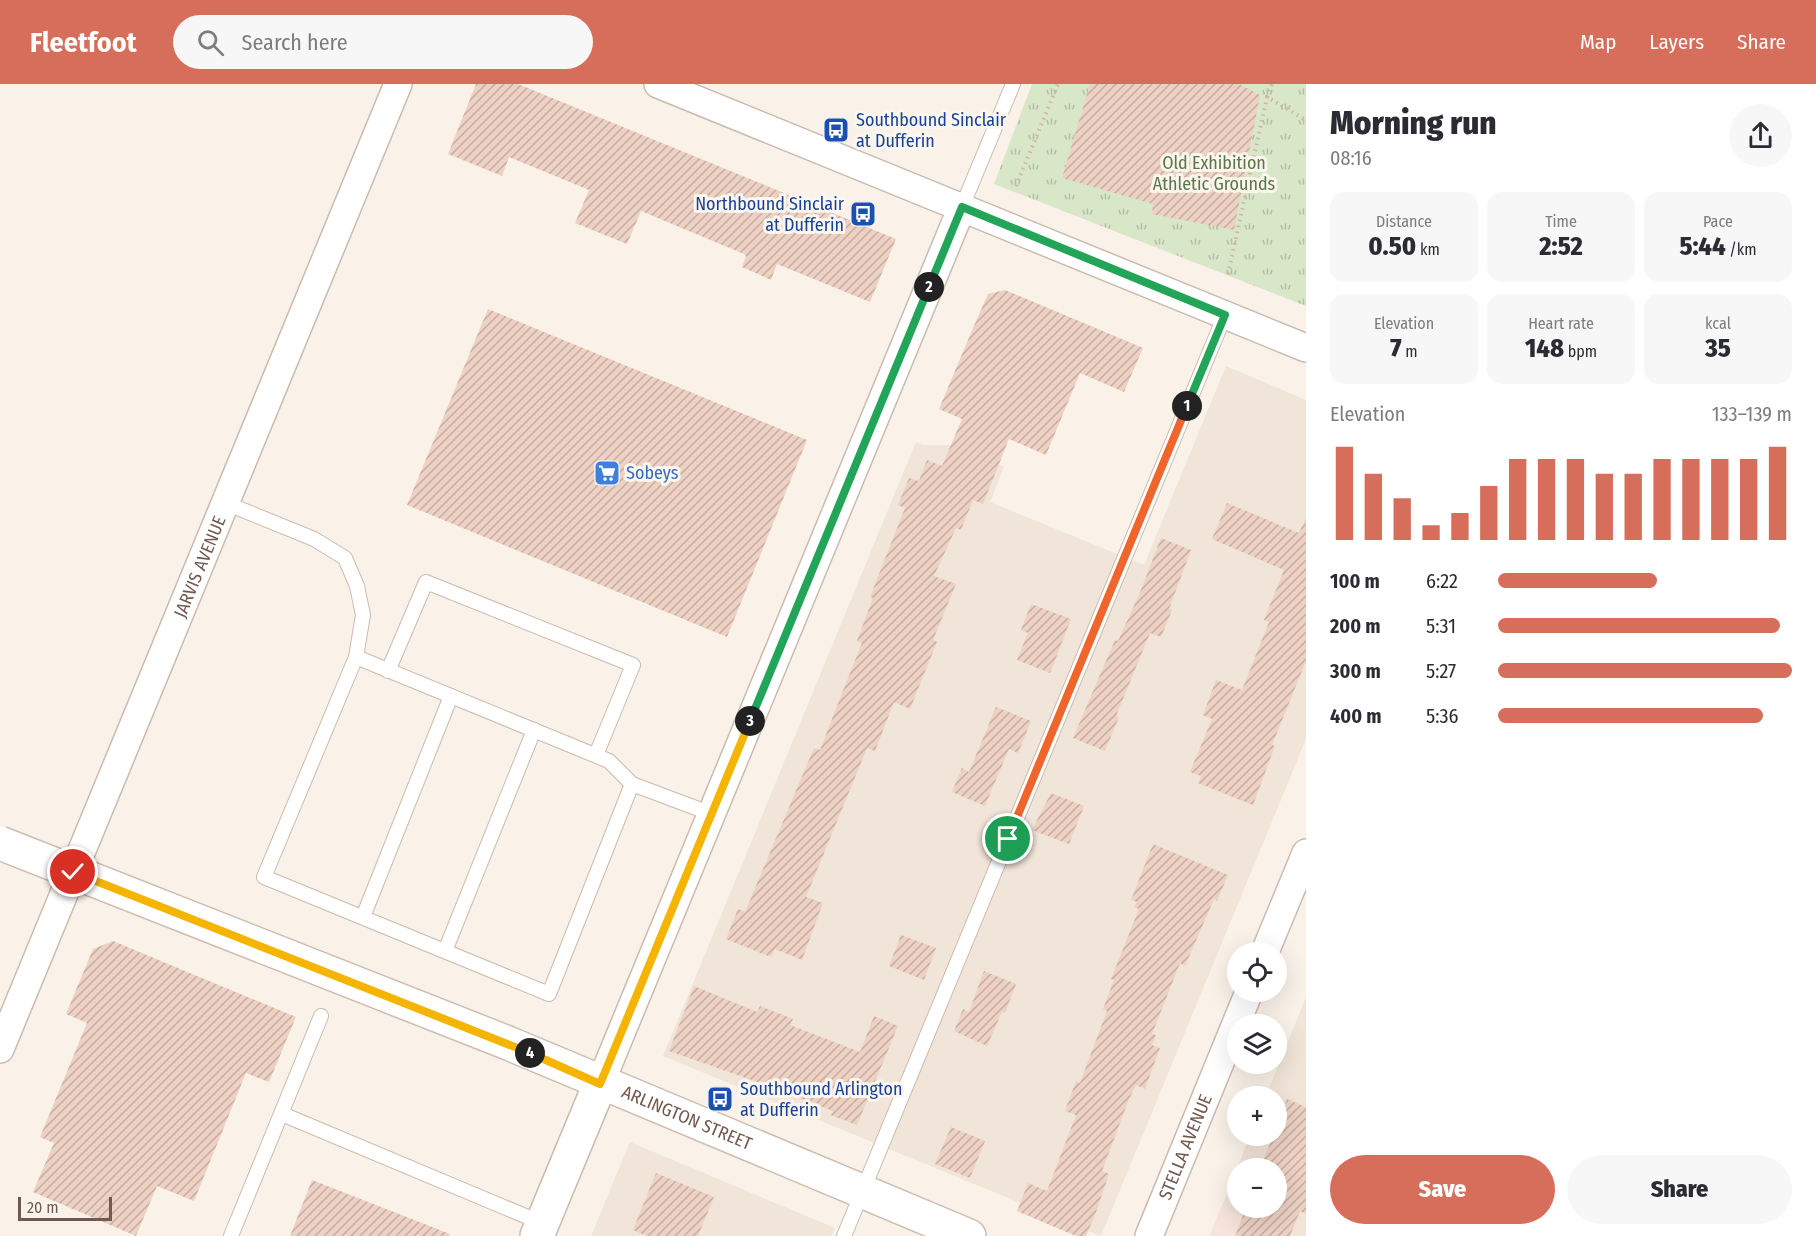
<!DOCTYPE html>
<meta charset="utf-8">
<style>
body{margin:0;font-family:"Fira Sans Condensed",sans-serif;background:#f7f7f7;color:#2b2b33;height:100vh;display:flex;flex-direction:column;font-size:22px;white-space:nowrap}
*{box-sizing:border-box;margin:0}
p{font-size:20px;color:#7c7c81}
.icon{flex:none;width:33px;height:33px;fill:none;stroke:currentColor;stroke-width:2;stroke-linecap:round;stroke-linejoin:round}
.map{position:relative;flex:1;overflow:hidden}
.panel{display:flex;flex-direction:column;background:#fff;width:510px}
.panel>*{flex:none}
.buttons{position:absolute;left:1227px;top:858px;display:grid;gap:12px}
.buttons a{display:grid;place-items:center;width:60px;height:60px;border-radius:50%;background:#fff;box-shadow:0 6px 24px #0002;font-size:30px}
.scale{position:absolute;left:18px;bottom:15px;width:94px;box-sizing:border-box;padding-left:6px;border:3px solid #72594f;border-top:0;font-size:16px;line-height:21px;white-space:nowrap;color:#72594f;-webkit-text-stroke:4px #fdf6ee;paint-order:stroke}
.pin{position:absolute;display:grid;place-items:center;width:51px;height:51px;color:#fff;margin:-26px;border:3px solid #fff;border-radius:50%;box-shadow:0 2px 6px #0007}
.km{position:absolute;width:30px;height:30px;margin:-15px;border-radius:50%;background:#222;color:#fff;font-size:16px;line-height:30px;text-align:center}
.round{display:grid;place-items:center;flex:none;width:63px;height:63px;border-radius:32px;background:#f7f7f7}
.headline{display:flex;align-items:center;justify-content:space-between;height:102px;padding:0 24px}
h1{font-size:33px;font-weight:800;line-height:45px}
.figures{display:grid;grid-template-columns:repeat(3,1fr);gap:9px;height:102px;padding:6px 24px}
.figures div{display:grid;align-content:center;border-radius:15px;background:#f7f7f7;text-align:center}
.figures b{font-size:26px;font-weight:800}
.figures small{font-size:16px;font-weight:400}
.figures p{font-size:16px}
.chart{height:168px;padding:12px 24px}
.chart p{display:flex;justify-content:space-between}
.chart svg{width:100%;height:108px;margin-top:6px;stroke:#d76e5b;stroke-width:6}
.primary-button{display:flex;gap:12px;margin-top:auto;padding:12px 24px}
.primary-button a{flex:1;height:69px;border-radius:36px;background:#d76e5b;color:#fff;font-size:24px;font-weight:800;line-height:69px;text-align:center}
.primary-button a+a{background:#f7f7f7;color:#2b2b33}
ul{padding:0 24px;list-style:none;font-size:20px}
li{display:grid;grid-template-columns:96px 72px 1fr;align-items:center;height:45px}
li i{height:15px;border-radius:8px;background:#d76e5b}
header{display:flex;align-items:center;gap:36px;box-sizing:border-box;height:84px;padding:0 30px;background:#d76e5b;color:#fff}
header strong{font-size:28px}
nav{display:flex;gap:33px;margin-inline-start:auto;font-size:21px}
.search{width:420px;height:54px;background:#f7f7f7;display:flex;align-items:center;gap:15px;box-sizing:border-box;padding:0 21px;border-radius:33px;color:#7c7c81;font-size:22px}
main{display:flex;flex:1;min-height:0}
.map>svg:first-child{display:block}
.residential{fill:#f1e4d8;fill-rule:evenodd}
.commercial{fill:#f9e4dd}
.park{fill:url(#park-tufts)}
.building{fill:url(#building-hatch)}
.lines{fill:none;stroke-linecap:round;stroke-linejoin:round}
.service-casing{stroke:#cbbaaf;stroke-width:16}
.minor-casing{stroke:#cbbaaf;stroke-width:30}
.tertiary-casing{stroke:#cbbaaf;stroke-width:36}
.secondary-casing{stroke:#cfbcb0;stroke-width:36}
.path{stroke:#d2b4a6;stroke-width:4;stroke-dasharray:1.5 4.5;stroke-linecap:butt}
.service{stroke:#fff;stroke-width:14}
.minor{stroke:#fff;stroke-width:27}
.tertiary{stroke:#fff;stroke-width:33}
.secondary{stroke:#fff;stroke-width:33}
.secondary-bridge-casing{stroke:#cfbcb0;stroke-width:36;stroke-linecap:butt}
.secondary-bridge{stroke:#fff;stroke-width:33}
.split-1-casing{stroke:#fff;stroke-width:12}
.split-2-casing{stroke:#fff;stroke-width:12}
.split-3-casing{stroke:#fff;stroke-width:12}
.split-4-casing{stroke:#fff;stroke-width:12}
.split-5-casing{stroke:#fff;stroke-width:12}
.split-1{stroke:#f0652b;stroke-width:8}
.split-2{stroke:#22a559;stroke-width:8}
.split-3{stroke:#22a559;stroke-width:8}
.split-4{stroke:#f5b400;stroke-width:8}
.split-5{stroke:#f5b400;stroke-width:8}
.labels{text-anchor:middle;stroke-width:6;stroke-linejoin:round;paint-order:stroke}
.transit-label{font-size:18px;fill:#164399;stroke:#fdf6ee;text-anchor:start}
.park-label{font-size:18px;fill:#597748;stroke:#fdf6ee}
.shop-label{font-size:18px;fill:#366cbe;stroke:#fdf6ee;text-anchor:start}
.street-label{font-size:18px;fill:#72594f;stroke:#fdf6ee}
</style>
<header>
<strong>Fleetfoot</strong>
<div class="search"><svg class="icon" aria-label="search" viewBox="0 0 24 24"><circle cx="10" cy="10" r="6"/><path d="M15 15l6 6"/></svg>Search here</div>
<nav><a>Map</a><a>Layers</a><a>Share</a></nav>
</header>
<main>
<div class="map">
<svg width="1306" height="1152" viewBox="0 0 1306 1152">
<defs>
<pattern id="park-tufts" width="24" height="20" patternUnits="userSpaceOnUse" patternTransform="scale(1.5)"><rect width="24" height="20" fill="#d7e7c8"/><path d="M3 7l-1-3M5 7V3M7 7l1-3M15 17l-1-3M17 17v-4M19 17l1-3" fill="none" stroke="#b3bea5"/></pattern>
<pattern id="building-hatch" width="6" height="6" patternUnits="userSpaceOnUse" patternTransform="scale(1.5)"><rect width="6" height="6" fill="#edd1c3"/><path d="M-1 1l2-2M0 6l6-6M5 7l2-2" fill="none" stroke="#c4ada1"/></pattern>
</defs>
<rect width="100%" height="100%" fill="#faf2e8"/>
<g class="residential">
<path d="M 1226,282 L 1306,316 L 1306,655 L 1101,1152 L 663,972 L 916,358 L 923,361 L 951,361 L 1004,383 L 990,418 L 1144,481 Z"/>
<path d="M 1306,913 L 1306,1152 L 1288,1152 L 1221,1124 L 1250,1052 L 1276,1052 L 1276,1012 L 1266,1012 ZM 1238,1084 L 1276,1084 L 1276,1124 L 1238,1124 Z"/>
<path d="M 630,1058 L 835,1144 L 831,1152 L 591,1152 Z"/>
</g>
<path class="commercial" d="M 1221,1124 L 1288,1152 L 1209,1152 Z"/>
<path class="park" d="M 1032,0 L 1306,0 L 1306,222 L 994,100 Z"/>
<g class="building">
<path d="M 476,0 L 518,0 L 896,155 L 870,218 L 777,180 L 771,196 L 742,183 L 746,172 L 744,170 L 641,127 L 627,160 L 575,139 L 589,106 L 509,73 L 502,92 L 448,70 Z"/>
<path d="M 1090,0 L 1239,0 L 1260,11 L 1234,146 L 1152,130 L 1153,120 L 1062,94 Z"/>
<path d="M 1005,206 L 1143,264 L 1124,308 L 1080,289 L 1046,371 L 1009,355 L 983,420 L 973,416 L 961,446 L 956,444 L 934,492 L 956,500 L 933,556 L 937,558 L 910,625 L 894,618 L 875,667 L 867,664 L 806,813 L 823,819 L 802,876 L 775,865 L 771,873 L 726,855 L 738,825 L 745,828 L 814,664 L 820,666 L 846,599 L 862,559 L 857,557 L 873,514 L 870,513 L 905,424 L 898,421 L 909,394 L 919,397 L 927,376 L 942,382 L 962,335 L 939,325 L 973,244 L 988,210 Z"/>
<path d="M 488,225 L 807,356 L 727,553 L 407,421 Z"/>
<path d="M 1227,419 L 1299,449 L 1306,434 L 1306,577 L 1272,661 L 1275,662 L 1253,721 L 1198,699 L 1201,692 L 1190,688 L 1212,635 L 1203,631 L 1216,596 L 1242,606 L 1269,538 L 1264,536 L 1284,486 L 1212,455 Z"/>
<path d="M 1161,454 L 1191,466 L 1169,525 L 1172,526 L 1161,553 L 1150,549 L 1116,632 L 1119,633 L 1105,667 L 1073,654 L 1115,556 L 1118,557 L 1139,511 Z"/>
<path d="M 1031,520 L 1071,535 L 1050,589 L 1017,576 L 1028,549 L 1021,546 Z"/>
<path d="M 996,623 L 1031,637 L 1018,669 L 1009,665 L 985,722 L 952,708 L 962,684 L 969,688 Z"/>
<path d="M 1051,709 L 1084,722 L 1069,760 L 1032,746 Z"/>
<path d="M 1153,760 L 1228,791 L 1217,817 L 1214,815 L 1185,882 L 1180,879 L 1152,950 L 1156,951 L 1152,961 L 1160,964 L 1145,1005 L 1136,1001 L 1129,1015 L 1102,1087 L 1109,1090 L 1096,1128 L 1086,1152 L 1076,1152 L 1017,1127 L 1028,1099 L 1047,1107 L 1076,1031 L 1065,1027 L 1076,997 L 1080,999 L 1107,927 L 1103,925 L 1114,896 L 1111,895 L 1139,825 L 1134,823 L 1137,818 L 1131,816 Z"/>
<path d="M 901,851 L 936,864 L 924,896 L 889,882 Z"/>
<path d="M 113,857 L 296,933 L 269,998 L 246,989 L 194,1117 L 157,1102 L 136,1152 L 33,1108 L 54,1059 L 40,1053 L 87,939 L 66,930 L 93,865 Z"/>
<path d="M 984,887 L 1016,900 L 1005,929 L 1002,928 L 987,962 L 954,947 L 963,925 L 969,928 Z"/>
<path d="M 694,902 L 757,928 L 760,922 L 793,935 L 790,941 L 860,968 L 874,932 L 898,942 L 857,1041 L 831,1031 L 833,1027 L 766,1001 L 669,967 Z"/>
<path d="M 1287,1015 L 1306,1023 L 1306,1130 L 1300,1127 L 1290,1152 L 1235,1152 L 1246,1124 L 1276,1124 L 1276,1084 L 1260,1084 L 1273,1052 L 1276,1052 L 1276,1042 Z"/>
<path d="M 951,1043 L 985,1057 L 970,1094 L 935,1080 Z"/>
<path d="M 656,1089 L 714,1113 L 698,1152 L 647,1152 L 633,1146 Z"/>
<path d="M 312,1096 L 450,1150 L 449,1152 L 290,1152 Z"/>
</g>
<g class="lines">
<g class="service-casing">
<g id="service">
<path d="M 962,123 L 1013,0"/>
<path d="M 228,420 L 314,455 L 345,474 L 357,502 L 363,531 L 356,573 L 609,677 L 632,700 L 712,730"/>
<path d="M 356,573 L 264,793 L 549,910 L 632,700"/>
<path d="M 388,587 L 426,498 L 633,581 L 596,671"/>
<path d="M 363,833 L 451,612"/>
<path d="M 445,867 L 534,646"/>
<path d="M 282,1030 L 542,1139"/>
<path d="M 231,1152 L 321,932"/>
<path d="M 844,1152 L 1225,231"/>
</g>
</g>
<g class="minor-casing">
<g id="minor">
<path d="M 658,0 L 1306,264"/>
<path d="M 1265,868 L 1306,769"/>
<path id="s1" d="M 0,965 C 133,644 267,323 398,0"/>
<path d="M 600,1000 L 962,123"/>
<path id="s2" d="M 1149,1152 L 1249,908"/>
</g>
</g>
<g class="tertiary-casing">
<path id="tertiary" d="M 537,1152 L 600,1000"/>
</g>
<g class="secondary-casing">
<g id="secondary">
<path id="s3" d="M 508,959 L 969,1152"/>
</g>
</g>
<g class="path">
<path d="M 1267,13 L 1272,0"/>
<path d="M 1016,102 L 1058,0"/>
<path d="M 1228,190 L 1267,13 L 1306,36"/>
</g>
<use href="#service" class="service"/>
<use href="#minor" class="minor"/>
<use href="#tertiary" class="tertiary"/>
<use href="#secondary" class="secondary"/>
<g class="secondary-bridge-casing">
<path id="secondary-bridge" d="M 0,759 L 508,959"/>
</g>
<use href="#secondary-bridge" class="secondary-bridge"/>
</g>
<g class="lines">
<g class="split-1-casing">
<path id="split-1" d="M 1008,755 L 1187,322"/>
</g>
<g class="split-2-casing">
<path id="split-2" d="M 929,203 L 962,123 L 1225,231 L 1187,322"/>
</g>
<g class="split-3-casing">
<path id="split-3" d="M 750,637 L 929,203"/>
</g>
<g class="split-4-casing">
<path id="split-4" d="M 530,969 L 600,1000 L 750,637"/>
</g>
<g class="split-5-casing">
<path id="split-5" d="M 73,788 L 530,969"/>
</g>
<use href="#split-1" class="split-1"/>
<use href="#split-2" class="split-2"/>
<use href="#split-3" class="split-3"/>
<use href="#split-4" class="split-4"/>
<use href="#split-5" class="split-5"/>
</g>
<defs>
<g id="bus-square" transform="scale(1.35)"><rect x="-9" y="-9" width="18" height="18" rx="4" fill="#1a4fb4" stroke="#fdf6ee"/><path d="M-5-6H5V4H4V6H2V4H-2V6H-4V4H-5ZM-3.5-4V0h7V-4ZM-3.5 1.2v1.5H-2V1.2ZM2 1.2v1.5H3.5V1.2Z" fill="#fff"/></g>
<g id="supermarket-square" transform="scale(1.35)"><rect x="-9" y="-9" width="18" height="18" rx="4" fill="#3f7fe0" stroke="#fdf6ee"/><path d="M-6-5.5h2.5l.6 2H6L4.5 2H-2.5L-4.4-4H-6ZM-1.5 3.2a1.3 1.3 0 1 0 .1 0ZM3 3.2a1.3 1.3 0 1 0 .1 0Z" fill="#fff"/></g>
</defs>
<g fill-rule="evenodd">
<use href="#bus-square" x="836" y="46"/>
<use href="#bus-square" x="863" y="130"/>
<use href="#supermarket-square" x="607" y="389"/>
<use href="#bus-square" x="720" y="1015"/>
</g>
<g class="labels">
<g class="transit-label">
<text x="856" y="42">Southbound Sinclair<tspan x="856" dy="21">at Dufferin</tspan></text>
<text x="844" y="126" text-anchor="end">Northbound Sinclair<tspan x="844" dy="21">at Dufferin</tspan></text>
<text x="740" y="1011">Southbound Arlington<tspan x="740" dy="21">at Dufferin</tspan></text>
</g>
<g class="park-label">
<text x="1214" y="85">Old Exhibition<tspan x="1214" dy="21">Athletic Grounds</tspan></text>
</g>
<g class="shop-label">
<text x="626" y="395">Sobeys</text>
</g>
<g class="street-label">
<text dy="6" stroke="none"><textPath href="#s1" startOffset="522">JARVIS AVENUE</textPath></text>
<text dy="6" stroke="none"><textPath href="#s3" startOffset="194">ARLINGTON STREET</textPath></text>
<text dy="6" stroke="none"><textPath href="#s2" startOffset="96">STELLA AVENUE</textPath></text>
</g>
</g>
</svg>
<div class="buttons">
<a><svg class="icon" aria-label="locate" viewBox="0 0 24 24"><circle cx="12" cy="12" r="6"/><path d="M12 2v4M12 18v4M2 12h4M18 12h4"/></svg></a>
<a><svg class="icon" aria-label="layers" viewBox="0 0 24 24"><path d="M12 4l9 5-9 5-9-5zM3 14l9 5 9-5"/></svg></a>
<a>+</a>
<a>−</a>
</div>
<div class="scale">20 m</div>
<div class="pin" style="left:1008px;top:755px;background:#1e9e55"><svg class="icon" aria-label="arrive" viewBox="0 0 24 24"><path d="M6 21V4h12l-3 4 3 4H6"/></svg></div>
<div class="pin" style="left:73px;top:788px;background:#d93025"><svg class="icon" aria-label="check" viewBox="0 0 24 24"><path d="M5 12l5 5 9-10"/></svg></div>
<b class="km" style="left:1187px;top:322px">1</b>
<b class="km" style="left:929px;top:203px">2</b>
<b class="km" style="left:750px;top:637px">3</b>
<b class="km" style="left:530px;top:969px">4</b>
</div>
<section class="panel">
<div class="headline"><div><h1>Morning run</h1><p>08:16</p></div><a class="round"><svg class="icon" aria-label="share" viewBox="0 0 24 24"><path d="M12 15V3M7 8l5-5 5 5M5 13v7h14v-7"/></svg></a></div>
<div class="figures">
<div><p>Distance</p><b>0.50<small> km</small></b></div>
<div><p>Time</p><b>2:52</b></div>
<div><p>Pace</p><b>5:44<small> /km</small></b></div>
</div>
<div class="figures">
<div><p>Elevation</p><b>7<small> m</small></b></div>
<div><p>Heart rate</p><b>148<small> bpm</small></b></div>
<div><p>kcal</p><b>35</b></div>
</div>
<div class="chart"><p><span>Elevation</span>133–139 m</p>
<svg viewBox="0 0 160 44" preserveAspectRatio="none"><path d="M5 44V6M15 44V17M25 44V27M35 44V38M45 44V33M55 44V22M65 44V11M75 44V11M85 44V11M95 44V17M105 44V17M115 44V11M125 44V11M135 44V11M145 44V11M155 44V6"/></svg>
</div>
<ul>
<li><b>100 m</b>6:22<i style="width:54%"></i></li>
<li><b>200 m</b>5:31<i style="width:96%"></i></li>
<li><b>300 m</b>5:27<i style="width:100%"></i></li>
<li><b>400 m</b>5:36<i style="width:90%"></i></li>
</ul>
<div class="primary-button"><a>Save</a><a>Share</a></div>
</section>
</main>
